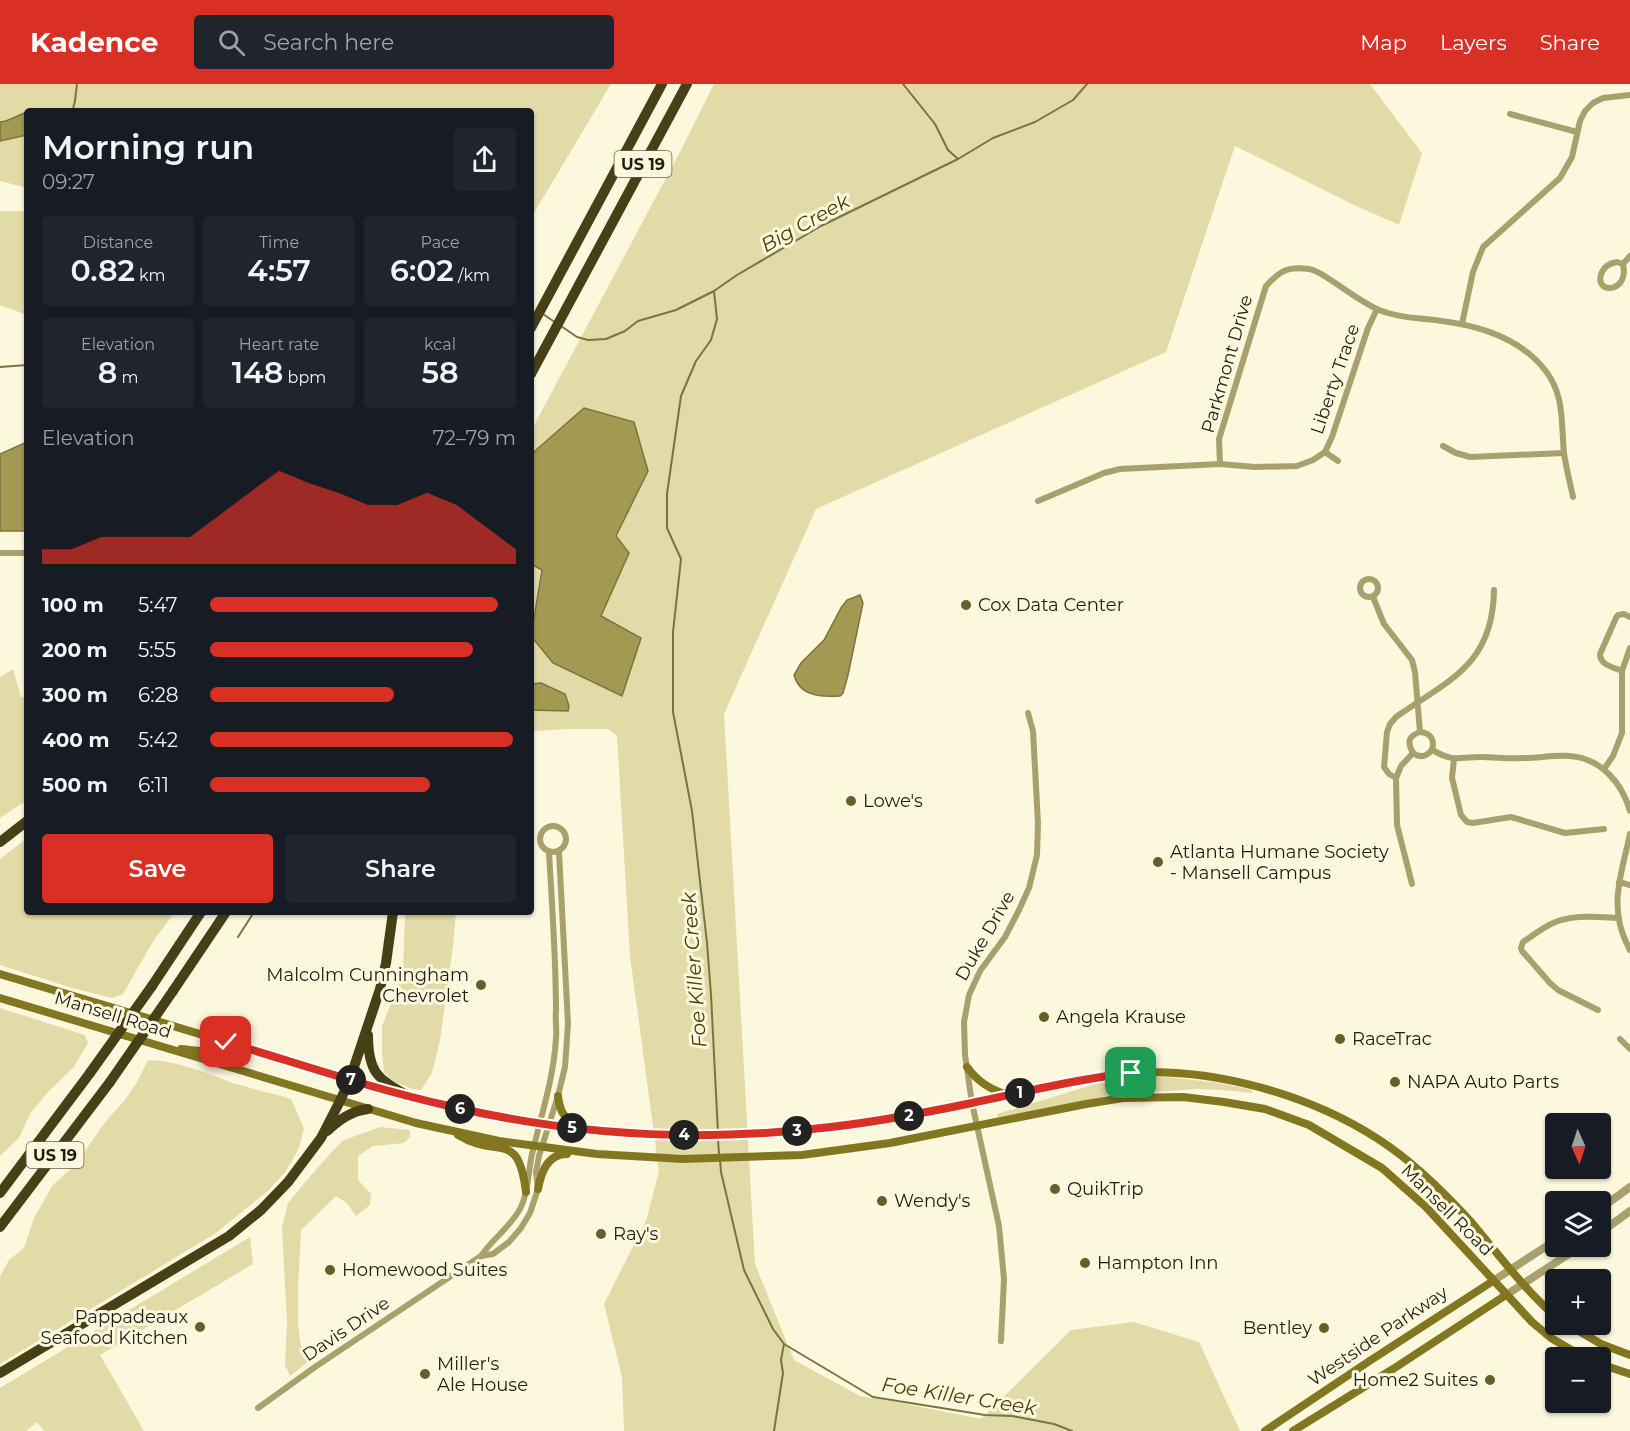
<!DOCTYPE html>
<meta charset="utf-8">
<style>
body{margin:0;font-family:Montserrat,sans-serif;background:#20242c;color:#f1f3f6;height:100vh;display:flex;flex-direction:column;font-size:22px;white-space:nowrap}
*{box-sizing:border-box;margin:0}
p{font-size:20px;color:#9ea1a6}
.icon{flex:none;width:33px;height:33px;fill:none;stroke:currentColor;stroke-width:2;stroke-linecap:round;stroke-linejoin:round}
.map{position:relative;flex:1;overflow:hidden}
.sheet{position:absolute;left:24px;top:24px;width:510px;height:807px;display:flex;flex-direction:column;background:#171b24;border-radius:6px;box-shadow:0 2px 4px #0004}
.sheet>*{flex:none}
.needle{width:39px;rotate:177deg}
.fabs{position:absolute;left:1545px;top:1029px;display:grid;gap:12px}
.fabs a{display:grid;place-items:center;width:66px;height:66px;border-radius:6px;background:#171b24;box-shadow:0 2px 4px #0004;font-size:30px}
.pin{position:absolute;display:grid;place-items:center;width:51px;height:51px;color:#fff;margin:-26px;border-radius:12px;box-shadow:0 3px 9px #0006}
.km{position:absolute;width:30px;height:30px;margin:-15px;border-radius:50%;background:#222;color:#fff;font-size:16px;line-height:30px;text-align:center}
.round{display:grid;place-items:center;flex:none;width:63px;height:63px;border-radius:6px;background:#20242c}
.head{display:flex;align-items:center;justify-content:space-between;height:102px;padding:0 18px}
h1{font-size:33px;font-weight:600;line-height:45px}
.figures{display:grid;grid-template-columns:repeat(3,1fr);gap:9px;height:102px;padding:6px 18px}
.figures div{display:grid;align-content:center;border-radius:6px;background:#20242c;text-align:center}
.figures b{font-size:30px;font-weight:600}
.figures small{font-size:16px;font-weight:400}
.figures p{font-size:16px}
.chart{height:168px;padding:12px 18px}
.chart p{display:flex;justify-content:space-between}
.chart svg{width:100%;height:108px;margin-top:6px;fill:#d93025;opacity:.7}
.action{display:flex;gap:12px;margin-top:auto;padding:12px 18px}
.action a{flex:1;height:69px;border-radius:6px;background:#d93025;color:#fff;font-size:24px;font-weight:600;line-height:69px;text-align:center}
.action a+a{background:#20242c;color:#f1f3f6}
ul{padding:0 18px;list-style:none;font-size:20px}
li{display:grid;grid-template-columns:96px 72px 1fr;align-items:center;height:45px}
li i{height:15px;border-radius:8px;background:#d93025}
header{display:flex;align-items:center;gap:36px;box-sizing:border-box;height:84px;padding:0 30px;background:#d93025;color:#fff}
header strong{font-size:28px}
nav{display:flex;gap:33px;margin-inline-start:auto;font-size:21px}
.search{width:420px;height:54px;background:#20242c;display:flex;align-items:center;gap:15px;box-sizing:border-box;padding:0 21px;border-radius:6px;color:#9ea1a6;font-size:22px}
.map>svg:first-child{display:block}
.green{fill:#e3dba7}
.water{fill:#a49952;stroke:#7c7440;stroke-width:1.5}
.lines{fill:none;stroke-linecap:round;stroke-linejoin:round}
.stream{stroke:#7c7440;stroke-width:2}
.minor{stroke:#a8a16e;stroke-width:6}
.tertiary{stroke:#a8a16e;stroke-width:8}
.secondary{stroke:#837620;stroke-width:8}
.motorway{stroke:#474016;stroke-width:10}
.motorway-bridge{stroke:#474016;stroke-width:10}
.route-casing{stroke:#fff;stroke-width:12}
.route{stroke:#d93025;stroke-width:8}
.poi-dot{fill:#665e2b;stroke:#fbf8dd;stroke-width:2}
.labels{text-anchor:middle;stroke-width:6;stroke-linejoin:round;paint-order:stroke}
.shield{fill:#fbf8dd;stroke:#626051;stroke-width:1.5}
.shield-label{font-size:16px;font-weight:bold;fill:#201f15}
.street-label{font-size:18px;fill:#201f15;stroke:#fbf8dd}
.poi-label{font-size:18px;fill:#201f15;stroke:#fbf8dd;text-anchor:start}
.water-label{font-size:20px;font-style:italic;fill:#4a4106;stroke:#fbf8dd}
</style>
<header>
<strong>Kadence</strong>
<div class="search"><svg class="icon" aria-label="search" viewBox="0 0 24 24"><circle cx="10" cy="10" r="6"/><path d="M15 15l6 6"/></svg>Search here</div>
<nav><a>Map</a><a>Layers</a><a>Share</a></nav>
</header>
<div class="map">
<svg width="1630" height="1347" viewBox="0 0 1630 1347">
<rect width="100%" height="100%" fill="#fbf8dd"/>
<g class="green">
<path d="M 0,0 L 611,0 L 531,134 L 531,27 L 27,27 L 27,104 L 0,97 Z"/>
<path d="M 714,0 L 1370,0 L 1422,69 L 1399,141 L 1352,120 L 1235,62 L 1166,268 L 816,425 L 724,630 L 755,1180 L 794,1276 L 860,1312 L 896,1318 L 981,1335 L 1071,1246 L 1134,1238 L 1199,1258 L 1240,1347 L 624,1347 L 622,1293 L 604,1220 L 646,1137 L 659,1087 L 630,872 L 617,652 L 608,645 L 567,645 L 536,647 L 531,646 L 531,552 L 553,579 L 601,532 L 629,469 L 616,452 L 648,387 L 531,375 L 531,347 L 681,66 Z"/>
<path d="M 0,127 L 27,127 L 27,231 L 0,221 Z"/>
<path d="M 531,480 L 542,485 L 531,547 Z"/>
<path d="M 13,585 L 21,613 L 27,613 L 27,716 L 0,734 L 0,593 Z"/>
<path d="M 27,754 L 27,828 L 175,828 L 152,859 L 123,910 L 112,914 L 72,904 L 0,881 L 0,775 Z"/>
<path d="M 405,828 L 456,828 L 453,862 L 440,956 L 432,989 L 421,1006 L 413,1005 L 391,997 L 384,988 L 382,968 L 382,942 L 403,889 Z"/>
<path d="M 0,924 L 85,951 L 88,959 L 74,983 L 49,1007 L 31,1028 L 19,1054 L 0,1072 Z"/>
<path d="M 148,976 C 179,977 205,989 233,999 C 252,1005 272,1009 291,1015 L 304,1044 L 299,1064 L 286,1087 L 269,1106 L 216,1149 L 0,1280 L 0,1192 L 9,1176 L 24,1164 L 34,1134 L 52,1102 L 75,1081 L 106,1037 L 124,1017 L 136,1000 Z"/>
<path d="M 1167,993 L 1220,999 L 1252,1006 L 1252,1009 L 1223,1006 L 1195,1005 L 1106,1012 L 1001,1034 L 997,1032 L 997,1030 L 1102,998 L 1119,995 Z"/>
<path d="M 380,1043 L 410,1046 L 410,1053 L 404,1059 L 373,1062 L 358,1072 L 358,1096 L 371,1110 L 370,1121 L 356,1132 L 347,1119 L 336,1112 L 301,1146 L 298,1203 L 298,1241 L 301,1262 L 308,1278 L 290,1292 L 285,1281 L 287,1238 L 282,1143 L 288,1119 L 307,1096 L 337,1062 L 344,1056 Z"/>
<path d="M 250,1153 L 253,1180 L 100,1271 L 144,1347 L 44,1347 L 37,1338 L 26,1347 L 0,1347 L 0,1304 Z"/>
</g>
<g class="water">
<path d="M 27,28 L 27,51 L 0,57 L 0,38 L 6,37 Z"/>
<path d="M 584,324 L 634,338 L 648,387 L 616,452 L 629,469 L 601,532 L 641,554 L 622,612 L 553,579 L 531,552 L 542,486 L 531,480 L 531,375 L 535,367 Z"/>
<path d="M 27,358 L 27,447 L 0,447 L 0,370 Z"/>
<path d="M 860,511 L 863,519 L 848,591 L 843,609 L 840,612 C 822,613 800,613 794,591 L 801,579 L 824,556 L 841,524 L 847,516 Z"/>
<path d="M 541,599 L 565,610 L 569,622 L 568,627 L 531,626 L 531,600 Z"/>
</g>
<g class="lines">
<g class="stream">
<path d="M 903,0 L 935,40 L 948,66 L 958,75"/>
<path d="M 73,25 L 75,17 L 77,0"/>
<path d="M 714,207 L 717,235 L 711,256 L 696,277 L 681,312 L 667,410 L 667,444 L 681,475 L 673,548 L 673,628 L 692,727 L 707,859 L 711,911 L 718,1049"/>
<path d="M 543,230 L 556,239"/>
<path d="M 561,242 L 577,253 L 588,256 L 606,255 L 625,247 L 638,237 L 676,226 L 714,207 L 737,191 L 821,142 L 958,75 L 993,54 L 1035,38 L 1073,16 L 1087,0"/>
<path d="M 0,283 L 27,281"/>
<path d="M 238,853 L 254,828"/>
<path d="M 718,1055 L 719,1070"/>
<path d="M 720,1076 L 721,1088 L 744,1186 L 773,1245 L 784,1260 L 873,1313 L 985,1331 L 1012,1332 L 1054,1340 L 1072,1347"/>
<path d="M 774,1347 L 783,1289 L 781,1276 L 784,1260"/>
</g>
<g class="minor">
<path d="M 1510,30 L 1577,48"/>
<path d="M 1617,178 L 1623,180 C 1630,210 1592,211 1602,188 C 1605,181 1611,179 1617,178 Z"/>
<path d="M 1623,180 L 1630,172"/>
<path d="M 1462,240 L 1473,188 L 1483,163 L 1560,94 L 1572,73 L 1580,37 L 1585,27 L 1593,19 L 1603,14 L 1630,11"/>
<path d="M 1443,362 L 1456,369 L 1470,373 L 1564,369"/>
<path d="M 1325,368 L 1338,377"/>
<path d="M 1220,380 L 1219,355 L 1266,202 C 1280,187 1287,182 1309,185 C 1316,186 1323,191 1329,195 C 1345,205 1361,218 1379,226 C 1399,234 1420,234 1442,237 C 1481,242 1520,254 1545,286 C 1565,311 1561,340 1564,369 C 1566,384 1570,398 1573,413"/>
<path d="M 1038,417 L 1104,389 L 1120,385 L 1220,380 L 1255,383 L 1297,382 L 1313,376 L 1325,368 L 1332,353 L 1368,244 L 1377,225"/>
<path d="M 0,469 L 27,469"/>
<circle cx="1369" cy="504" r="9"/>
<path d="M 1373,513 L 1384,540 L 1412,576 L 1415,588 L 1420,648"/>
<path d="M 1622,587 C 1613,583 1600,581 1600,570 L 1616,534 L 1618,531 L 1624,530 L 1630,533"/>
<path d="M 1420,648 C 1431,649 1435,656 1432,666"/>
<path d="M 1432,666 C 1456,679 1457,673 1481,673 C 1495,673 1509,675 1523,674 C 1538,674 1554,671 1569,672 C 1601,674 1622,699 1630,727"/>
<path d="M 1413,669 C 1407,658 1408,652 1420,648"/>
<path d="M 1413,669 C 1420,674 1426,673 1432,666"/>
<path d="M 1454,675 L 1452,694 L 1461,731 L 1467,738 L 1473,739 L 1511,733 L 1565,749 L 1604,745"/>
<path d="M 1604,685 L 1613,672 L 1622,649 L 1622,587 L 1630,564"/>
<path d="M 1396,694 L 1389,690 L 1384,683 L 1387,648 L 1390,640 L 1396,633 C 1449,596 1493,581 1494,506"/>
<circle cx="553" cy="755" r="13"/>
<path d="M 1630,750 C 1621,792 1607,825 1630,866"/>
<path d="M 1619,798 L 1630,801"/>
<path d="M 1412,800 L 1397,741 L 1396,694 L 1401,682 L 1413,669"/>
<path d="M 1598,926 L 1558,906 L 1550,899 L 1522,867 L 1521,864 L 1523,858 C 1532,852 1541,845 1551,840 C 1571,830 1596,833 1617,834"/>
<path d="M 1620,955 L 1630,965"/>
<path d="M 481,1172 L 493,1170 L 509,1158 L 521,1144 L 530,1129 L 538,1105 L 536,1088 L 539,1072 L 558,1012 L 565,983 L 568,940 L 559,768"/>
<path d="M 1001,1257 L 1004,1195 L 999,1142 L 972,1019 L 965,971 L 964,938 L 969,911 L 980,887 L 1005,853 L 1019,826 L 1029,804 L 1037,771 L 1038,739 L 1033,647 L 1028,629"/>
<path d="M 258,1324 L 315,1283 L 481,1172 C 493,1154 511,1143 521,1123 C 529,1107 528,1088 532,1070 C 541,1032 554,993 556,954 C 557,945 555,936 556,927 C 556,874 552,821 549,768"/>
</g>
<g class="tertiary">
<path d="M 1600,1125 L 1630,1103"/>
<path d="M 1600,1149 L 1630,1127"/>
<path d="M 1493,1197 L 1556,1156"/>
<path d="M 1506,1211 L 1581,1162"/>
</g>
<g class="secondary">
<path d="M 0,890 C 88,916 177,943 265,970 C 313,984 361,1000 410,1013 C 480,1031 552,1044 625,1049 C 716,1055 810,1050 900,1033 C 953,1024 1005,1013 1057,1002 C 1081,996 1106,991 1131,989 C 1213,983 1310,1011 1378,1055 C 1414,1078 1444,1108 1472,1139 C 1499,1171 1524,1205 1556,1233"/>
<path d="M 0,914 L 416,1039 L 499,1057 L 597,1070 L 683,1075 L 802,1071 L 890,1059 L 1086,1020 L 1123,1014 L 1183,1013 L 1224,1018 L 1265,1025 L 1309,1041 L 1382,1084 L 1426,1123 L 1532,1238 L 1551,1254 L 1585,1274"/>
<path d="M 181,965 C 196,966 216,972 226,958"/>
<path d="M 967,983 C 977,997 989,1005 1005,1010"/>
<path d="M 558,1012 C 560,1030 565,1036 582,1041"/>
<path d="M 458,1051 C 497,1076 518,1043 526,1108"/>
<path d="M 538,1105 C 541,1089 547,1070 567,1070"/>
<path d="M 1567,1240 L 1601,1260 L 1630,1271"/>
<path d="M 1600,1280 L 1630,1290"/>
<path d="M 1265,1347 L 1371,1276 L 1493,1197"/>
<path d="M 1293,1347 L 1393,1285 L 1506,1211"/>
</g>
<g class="motorway">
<path d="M 531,244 L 662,0"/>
<path d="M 531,290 L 687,0"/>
<path d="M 0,758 L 27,737"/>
<path d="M 152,902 L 201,828"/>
<path d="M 173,907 L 226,828"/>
<path d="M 368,951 C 368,989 378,995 408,1012"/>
<path d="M 327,1047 C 339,1036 351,1027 368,1025"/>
<path d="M 0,1109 L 90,989"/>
<path d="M 0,1143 L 110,998"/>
<path d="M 0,1289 L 229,1152 L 261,1126 L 288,1098 L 321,1054 L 340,1017 L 350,995 L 380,905 L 386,879 L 393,828"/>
</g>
<g class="motorway-bridge">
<path d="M 90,989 L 152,902"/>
<path d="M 110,998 L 173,907"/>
</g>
</g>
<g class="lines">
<g class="route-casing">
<path id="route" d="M 226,958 C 300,980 373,1005 449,1022 C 568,1050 691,1058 812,1045 C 866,1040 919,1030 972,1019 C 1025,1008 1077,995 1131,989"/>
</g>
<use href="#route" class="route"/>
</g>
<g class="poi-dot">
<circle cx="966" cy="521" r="6"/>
<circle cx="851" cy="717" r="6"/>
<circle cx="1158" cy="778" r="6"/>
<circle cx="481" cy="901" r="6"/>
<circle cx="1044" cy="933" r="6"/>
<circle cx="1340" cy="955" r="6"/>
<circle cx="1395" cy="998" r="6"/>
<circle cx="1055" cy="1105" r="6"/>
<circle cx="882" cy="1117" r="6"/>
<circle cx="601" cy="1150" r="6"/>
<circle cx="1085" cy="1179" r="6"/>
<circle cx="330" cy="1186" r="6"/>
<circle cx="200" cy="1243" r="6"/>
<circle cx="1324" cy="1244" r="6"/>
<circle cx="425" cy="1290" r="6"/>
<circle cx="1490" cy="1296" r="6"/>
</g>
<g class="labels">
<g class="shield">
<rect x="614.5" y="67" width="57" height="26" rx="4.5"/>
<rect x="26.5" y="1058" width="57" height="26" rx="4.5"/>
</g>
<g class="shield-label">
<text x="643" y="86">US 19</text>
<text x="55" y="1077">US 19</text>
</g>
<g class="street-label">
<text transform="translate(1227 280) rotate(-74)" y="6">Parkmont Drive</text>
<text transform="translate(1335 295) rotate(-71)" y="6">Liberty Trace</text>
<text transform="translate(985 852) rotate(-60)" y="6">Duke Drive</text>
<text transform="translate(113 931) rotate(17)" y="6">Mansell Road</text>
<text transform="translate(1447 1126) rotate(45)" y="6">Mansell Road</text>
<text transform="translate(346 1245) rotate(-34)" y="6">Davis Drive</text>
<text transform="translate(1378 1252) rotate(-34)" y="6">Westside Parkway</text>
</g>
<g class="poi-label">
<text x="978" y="527">Cox Data Center</text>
<text x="863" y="723">Lowe's</text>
<text x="1170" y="774">Atlanta Humane Society<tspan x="1170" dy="21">- Mansell Campus</tspan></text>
<text x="469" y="897" text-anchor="end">Malcolm Cunningham<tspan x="469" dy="21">Chevrolet</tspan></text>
<text x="1056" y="939">Angela Krause</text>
<text x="1352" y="961">RaceTrac</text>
<text x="1407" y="1004">NAPA Auto Parts</text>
<text x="1067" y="1111">QuikTrip</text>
<text x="894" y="1123">Wendy's</text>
<text x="613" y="1156">Ray's</text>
<text x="1097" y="1185">Hampton Inn</text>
<text x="342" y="1192">Homewood Suites</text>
<text x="188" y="1239" text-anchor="end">Pappadeaux<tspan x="188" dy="21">Seafood Kitchen</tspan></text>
<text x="1312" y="1250" text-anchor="end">Bentley</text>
<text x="437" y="1286">Miller's<tspan x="437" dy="21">Ale House</tspan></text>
<text x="1478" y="1302" text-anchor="end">Home2 Suites</text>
</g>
<g class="water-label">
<text transform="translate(805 139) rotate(-29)" y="7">Big Creek</text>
<text transform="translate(694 886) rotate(-94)" y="7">Foe Killer Creek</text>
<text transform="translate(959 1312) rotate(9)" y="7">Foe Killer Creek</text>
</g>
</g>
</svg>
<div class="fabs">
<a><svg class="needle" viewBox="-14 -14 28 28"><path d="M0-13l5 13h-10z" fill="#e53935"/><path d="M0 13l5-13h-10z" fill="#9ea1a6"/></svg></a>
<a><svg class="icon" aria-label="layers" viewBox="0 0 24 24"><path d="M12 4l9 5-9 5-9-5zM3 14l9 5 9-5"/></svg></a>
<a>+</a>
<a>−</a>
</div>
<div class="pin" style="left:1131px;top:989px;background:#1e9e55"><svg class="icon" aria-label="arrive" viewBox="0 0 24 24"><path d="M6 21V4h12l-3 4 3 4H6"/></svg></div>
<div class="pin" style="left:226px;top:958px;background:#d93025"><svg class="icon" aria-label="check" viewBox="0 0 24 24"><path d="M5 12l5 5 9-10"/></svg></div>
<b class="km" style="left:1020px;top:1009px">1</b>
<b class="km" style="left:909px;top:1032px">2</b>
<b class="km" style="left:797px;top:1047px">3</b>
<b class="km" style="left:684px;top:1051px">4</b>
<b class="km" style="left:572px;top:1044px">5</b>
<b class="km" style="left:460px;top:1025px">6</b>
<b class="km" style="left:351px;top:996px">7</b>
<section class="sheet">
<div class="head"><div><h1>Morning run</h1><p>09:27</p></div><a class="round"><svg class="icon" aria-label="share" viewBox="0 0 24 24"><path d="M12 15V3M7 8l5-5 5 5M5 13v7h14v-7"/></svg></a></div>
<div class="figures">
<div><p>Distance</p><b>0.82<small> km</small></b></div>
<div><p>Time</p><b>4:57</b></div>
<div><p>Pace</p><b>6:02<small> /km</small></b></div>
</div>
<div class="figures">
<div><p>Elevation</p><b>8<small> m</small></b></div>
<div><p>Heart rate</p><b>148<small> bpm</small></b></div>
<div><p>kcal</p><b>58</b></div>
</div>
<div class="chart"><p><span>Elevation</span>72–79 m</p>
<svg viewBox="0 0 160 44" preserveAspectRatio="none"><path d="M0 44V38L10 38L20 33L30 33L40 33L50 33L60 24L70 15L80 6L90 11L100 15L110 20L120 20L130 15L140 20L150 29L160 38V44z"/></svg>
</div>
<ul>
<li><b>100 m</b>5:47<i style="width:94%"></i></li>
<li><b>200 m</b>5:55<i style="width:86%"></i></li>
<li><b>300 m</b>6:28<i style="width:60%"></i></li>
<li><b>400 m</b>5:42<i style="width:99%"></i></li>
<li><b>500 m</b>6:11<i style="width:72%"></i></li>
</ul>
<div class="action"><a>Save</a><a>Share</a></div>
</section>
</div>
